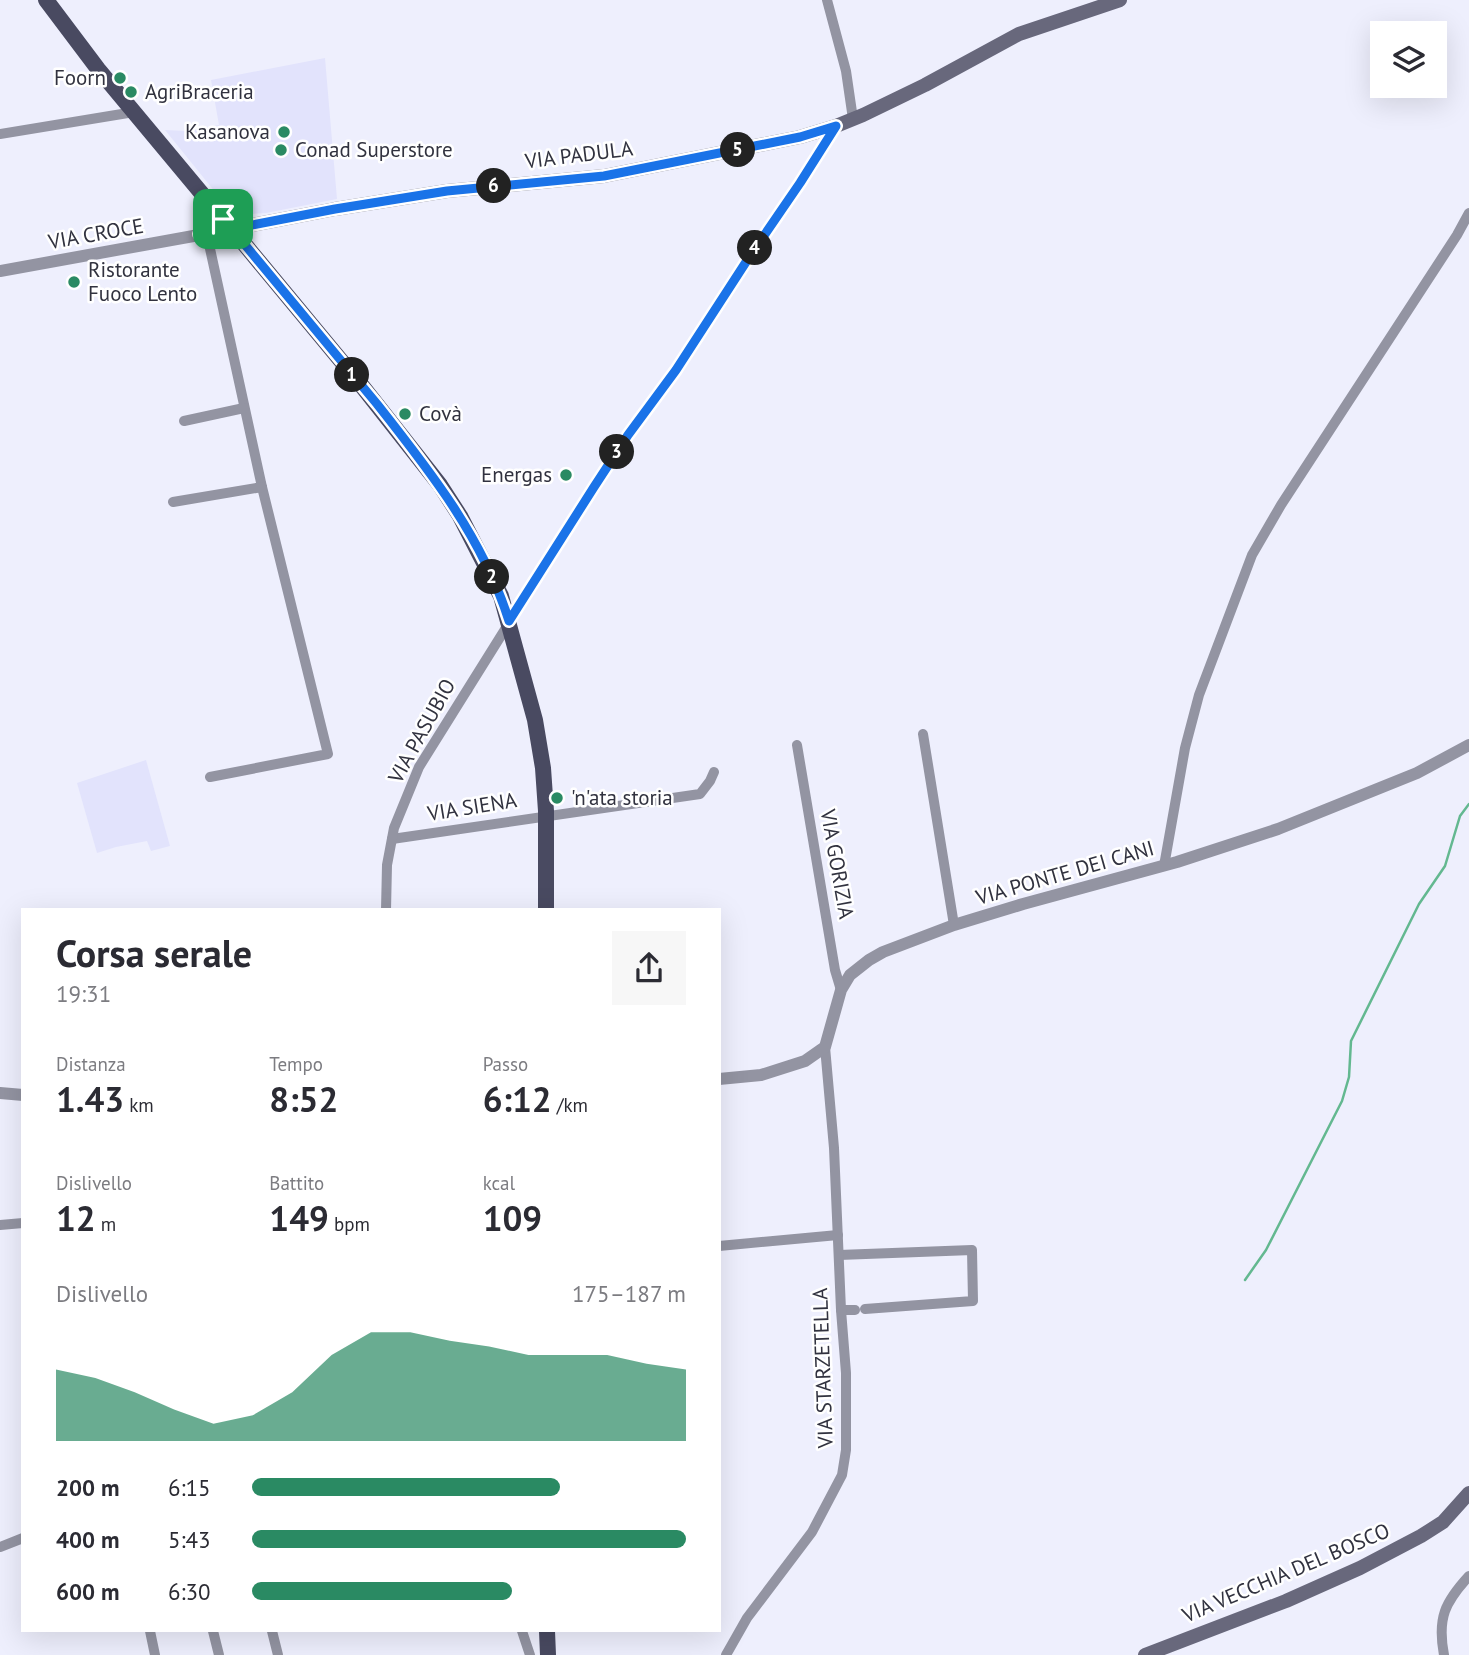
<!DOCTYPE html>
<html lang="it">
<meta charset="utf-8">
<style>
body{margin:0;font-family:"PT Sans",sans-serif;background:#f7f7f7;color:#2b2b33;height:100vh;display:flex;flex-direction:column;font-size:26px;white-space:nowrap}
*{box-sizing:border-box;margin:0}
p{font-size:23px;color:#7c7c81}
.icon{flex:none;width:38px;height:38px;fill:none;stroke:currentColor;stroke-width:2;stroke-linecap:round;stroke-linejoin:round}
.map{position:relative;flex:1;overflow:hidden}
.panel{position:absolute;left:21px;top:908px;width:700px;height:724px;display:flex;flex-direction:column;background:#fff;border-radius:0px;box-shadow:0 7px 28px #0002}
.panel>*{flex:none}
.buttons{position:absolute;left:1370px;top:21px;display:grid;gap:14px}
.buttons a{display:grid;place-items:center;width:77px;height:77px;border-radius:0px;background:#fff;box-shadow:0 7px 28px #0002;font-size:35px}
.pin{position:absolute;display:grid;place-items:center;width:60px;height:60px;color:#fff;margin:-30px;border-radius:14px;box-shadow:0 4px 10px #0006}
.km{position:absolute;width:35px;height:35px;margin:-18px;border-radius:50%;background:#222;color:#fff;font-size:19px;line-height:35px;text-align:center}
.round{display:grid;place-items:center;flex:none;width:74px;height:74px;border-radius:0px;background:#f7f7f7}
.headline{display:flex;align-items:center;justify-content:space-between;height:119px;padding:0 35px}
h1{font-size:38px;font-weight:700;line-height:52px}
.stats{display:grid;grid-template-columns:repeat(3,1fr);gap:10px;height:119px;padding:7px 35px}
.stats div{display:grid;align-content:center}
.stats b{font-size:35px;font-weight:700}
.stats small{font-size:19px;font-weight:400}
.stats p{font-size:19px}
.chart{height:196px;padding:14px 35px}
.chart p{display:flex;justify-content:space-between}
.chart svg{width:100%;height:126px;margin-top:7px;fill:#2a8a63;opacity:.7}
ul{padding:0 35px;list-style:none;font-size:23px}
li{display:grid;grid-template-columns:112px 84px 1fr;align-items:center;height:52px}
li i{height:18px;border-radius:9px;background:#2a8a63}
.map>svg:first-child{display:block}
.built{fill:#e2e3fc}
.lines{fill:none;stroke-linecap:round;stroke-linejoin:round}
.stream{stroke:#63b890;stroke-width:2.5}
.minor{stroke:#9394a2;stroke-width:10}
.tertiary{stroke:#9394a2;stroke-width:12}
.secondary{stroke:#68687c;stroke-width:14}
.primary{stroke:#494a61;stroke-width:16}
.route-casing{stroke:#fff;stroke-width:14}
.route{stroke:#1a73e8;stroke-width:9}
.poi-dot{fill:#2a8a63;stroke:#fff;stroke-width:2.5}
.labels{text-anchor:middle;stroke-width:5;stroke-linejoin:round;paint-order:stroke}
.poi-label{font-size:21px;fill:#31323f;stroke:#fff;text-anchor:start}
.street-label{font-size:21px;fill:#31323f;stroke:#fff}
</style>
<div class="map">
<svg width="1469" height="1655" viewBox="0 0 1469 1655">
<rect width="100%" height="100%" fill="#eeeffd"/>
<g class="built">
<path d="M 325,58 L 337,199 L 266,213 L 252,214 L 242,211 L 220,198 L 165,130 L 186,131 L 219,125 L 211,80 Z"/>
<path d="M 146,760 L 170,846 L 151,851 L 147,841 L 116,847 L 97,853 L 77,783 Z"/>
</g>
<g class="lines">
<path class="stream" d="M 1245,1280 L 1266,1250 L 1342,1101 L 1349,1077 L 1351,1041 L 1419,904 L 1445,866 L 1460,816 L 1469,804"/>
<g class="minor">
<path d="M 827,0 L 846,71 L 853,119"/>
<path d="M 0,134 L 134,112"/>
<path d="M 207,235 L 262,487 L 328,754 L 210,777"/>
<path d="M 184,421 L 244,408"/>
<path d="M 173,502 L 262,487"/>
<path d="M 923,734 L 954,925"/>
<path d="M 797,745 L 835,970 L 841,990"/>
<path d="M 392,839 L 700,794 L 710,781 L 714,772"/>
<path d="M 1164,866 L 1185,748 L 1199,695 L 1252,555 L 1281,505 L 1457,235 L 1469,213"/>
<path d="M 386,910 L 387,865 L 394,828 L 419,767 L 594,487 L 628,434 L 676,370 L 746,262 L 800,183 L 835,126"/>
<path d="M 0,1225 L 23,1223"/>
<path d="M 719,1246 L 838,1235"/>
<path d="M 839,1255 L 972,1250 L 973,1301 L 865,1309"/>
<path d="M 841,1310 L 855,1310"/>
<path d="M 0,1547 L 23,1538"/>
<path d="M 150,1631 L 155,1655"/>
<path d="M 213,1631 L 219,1655"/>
<path d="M 272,1631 L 278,1655"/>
<path d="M 522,1631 L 530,1655"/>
<path d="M 726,1655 L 747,1618 L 812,1532 L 842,1475 L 846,1450 L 846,1373 L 841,1310 L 834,1148 L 825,1047"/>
<path d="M 1444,1655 C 1437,1618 1445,1602 1469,1576"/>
</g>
<g class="tertiary">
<path d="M 0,271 L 199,235 L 224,237"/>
<path d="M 719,1079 L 761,1075 L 805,1061 L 825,1047 L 841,990 L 850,975 L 869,960 L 883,952 L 954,925 L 1023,904 L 1177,862 L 1278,829 L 1417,773 L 1469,745"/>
<path d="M 0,1093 L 23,1095"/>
</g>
<g class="secondary">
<path d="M 242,227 L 335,209 L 447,191 L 604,176 L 800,137 L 836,126 L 863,115 L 925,85 L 1019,34 L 1120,0"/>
<path d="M 1145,1655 L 1286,1601 L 1360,1568 L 1421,1536 L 1443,1522 L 1469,1493"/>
</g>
<g class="primary">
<path d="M 46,0 L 98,69 L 223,219"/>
<circle cx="231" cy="228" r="12"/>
<path d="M 237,238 L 241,240 L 362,386 L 440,485 L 460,516 L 501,596 L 535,720 L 543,768 L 546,811 L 546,910"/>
<path d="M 547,1631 L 548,1655"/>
</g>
</g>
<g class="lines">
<g class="route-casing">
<path id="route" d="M 836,126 L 800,183 L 746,262 L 676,370 L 628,435 L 594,487 L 509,621 C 483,538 430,471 377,404 C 332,349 286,295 241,240 L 237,238 C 228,240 209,236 199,234 L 229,216 L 237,218 L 242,227 L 335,209 L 447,191 L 604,176 L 800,137 Z"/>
</g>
<use href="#route" class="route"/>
</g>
<g class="poi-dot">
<circle cx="120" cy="78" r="7"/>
<circle cx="131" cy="92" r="7"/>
<circle cx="284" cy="132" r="7"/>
<circle cx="281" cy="150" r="7"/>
<circle cx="74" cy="282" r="7"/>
<circle cx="405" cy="414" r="7"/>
<circle cx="566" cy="475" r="7"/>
<circle cx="557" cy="798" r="7"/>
</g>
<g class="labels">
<g class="poi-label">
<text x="106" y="85" text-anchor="end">Foorn</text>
<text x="145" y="99">AgriBraceria</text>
<text x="270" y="139" text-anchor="end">Kasanova</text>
<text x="295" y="157">Conad Superstore</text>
<text x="88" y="277">Ristorante<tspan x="88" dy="24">Fuoco Lento</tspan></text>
<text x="419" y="421">Covà</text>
<text x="552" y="482" text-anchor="end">Energas</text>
<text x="571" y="805">'n'ata storia</text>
</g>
<g class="street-label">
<text transform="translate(579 155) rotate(-7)" y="7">VIA PADULA</text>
<text transform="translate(96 234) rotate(-10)" y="7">VIA CROCE</text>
<text transform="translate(422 731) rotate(-61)" y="7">VIA PASUBIO</text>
<text transform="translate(472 807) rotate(-9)" y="7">VIA SIENA</text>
<text transform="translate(837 864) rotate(80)" y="7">VIA GORIZIA</text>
<text transform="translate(1065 873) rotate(-16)" y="7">VIA PONTE DEI CANI</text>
<text transform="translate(823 1368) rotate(-92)" y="7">VIA STARZETELLA</text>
<text transform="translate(1286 1573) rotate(-23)" y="7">VIA VECCHIA DEL BOSCO</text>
</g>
</g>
</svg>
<div class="buttons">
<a><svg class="icon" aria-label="layers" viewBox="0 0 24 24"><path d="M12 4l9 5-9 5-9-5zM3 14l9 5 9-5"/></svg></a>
</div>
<div class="pin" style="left:223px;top:219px;background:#1e9e55"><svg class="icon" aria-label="arrive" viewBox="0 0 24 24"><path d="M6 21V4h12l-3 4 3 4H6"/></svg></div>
<b class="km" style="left:352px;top:375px">1</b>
<b class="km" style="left:492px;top:577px">2</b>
<b class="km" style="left:617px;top:452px">3</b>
<b class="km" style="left:755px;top:248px">4</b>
<b class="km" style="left:738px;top:150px">5</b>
<b class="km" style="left:494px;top:186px">6</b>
<section class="panel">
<div class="headline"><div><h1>Corsa serale</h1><p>19:31</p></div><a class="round"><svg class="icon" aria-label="share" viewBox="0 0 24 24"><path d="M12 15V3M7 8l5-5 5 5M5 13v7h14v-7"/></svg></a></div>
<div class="stats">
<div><p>Distanza</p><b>1.43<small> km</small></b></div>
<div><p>Tempo</p><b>8:52</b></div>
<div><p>Passo</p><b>6:12<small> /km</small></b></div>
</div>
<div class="stats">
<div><p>Dislivello</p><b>12<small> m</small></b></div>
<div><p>Battito</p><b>149<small> bpm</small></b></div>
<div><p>kcal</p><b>109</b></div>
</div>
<div class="chart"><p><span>Dislivello</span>175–187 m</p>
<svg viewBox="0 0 160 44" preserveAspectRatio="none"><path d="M0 44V19L10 22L20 27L30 33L40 38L50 35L60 27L70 14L80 6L90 6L100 9L110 11L120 14L130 14L140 14L150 17L160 19V44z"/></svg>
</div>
<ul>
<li><b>200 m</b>6:15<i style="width:71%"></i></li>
<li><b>400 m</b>5:43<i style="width:100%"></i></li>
<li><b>600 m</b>6:30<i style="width:60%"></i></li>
</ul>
</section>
</div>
